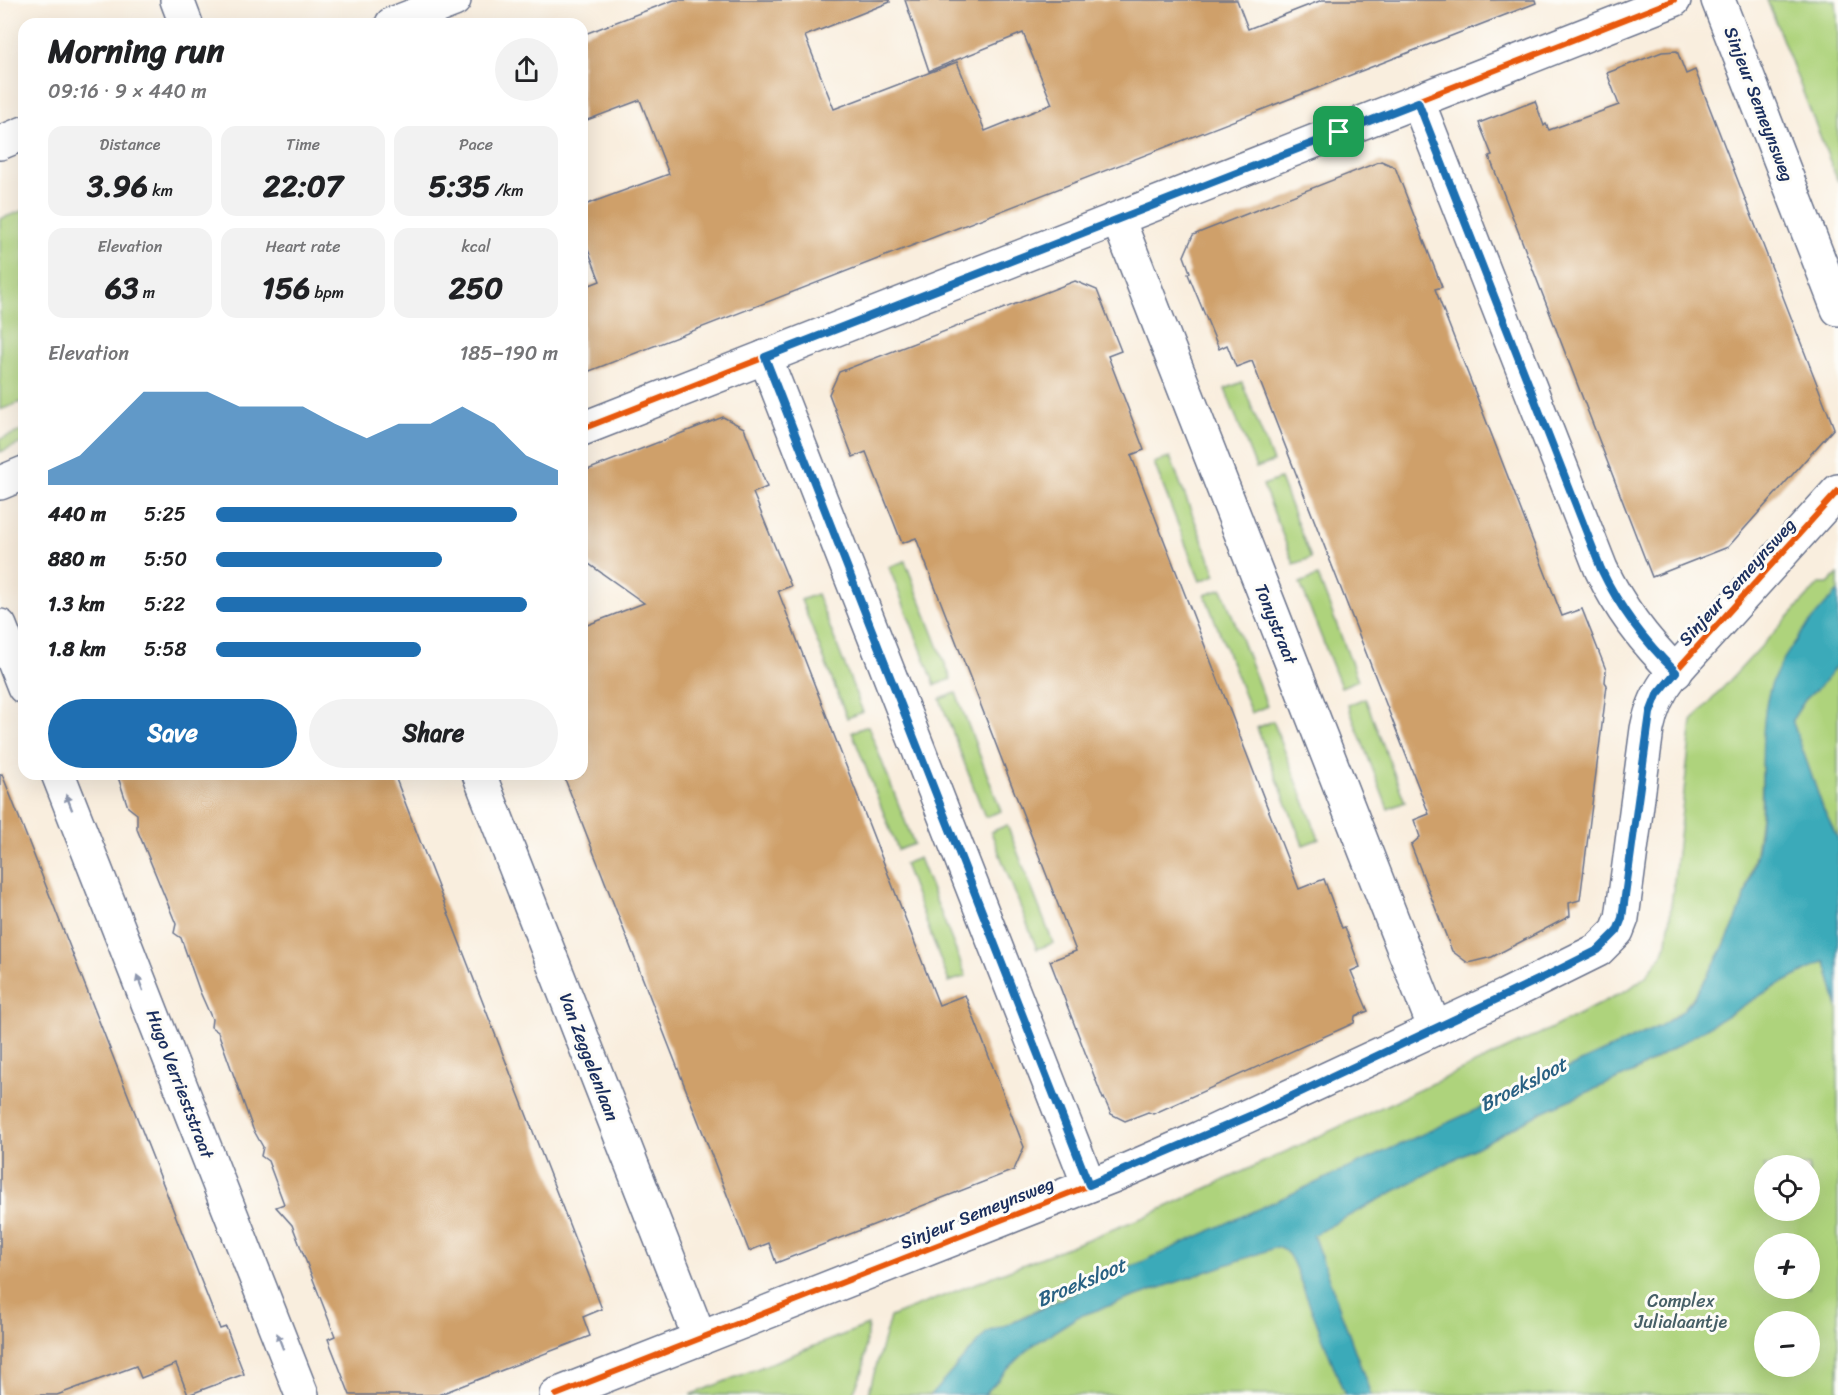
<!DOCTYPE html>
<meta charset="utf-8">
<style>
body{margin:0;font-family:Sriracha,sans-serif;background:#f2f2f2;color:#202124;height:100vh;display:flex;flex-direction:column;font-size:22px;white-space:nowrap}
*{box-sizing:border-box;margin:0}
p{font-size:20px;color:#757577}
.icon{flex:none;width:33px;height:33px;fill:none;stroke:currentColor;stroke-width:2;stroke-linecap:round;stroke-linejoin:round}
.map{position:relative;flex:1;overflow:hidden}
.details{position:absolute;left:18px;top:18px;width:570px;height:762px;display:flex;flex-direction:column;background:#fff;border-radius:18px;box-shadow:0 6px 24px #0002}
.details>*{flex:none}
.fabs{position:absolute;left:1754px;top:1155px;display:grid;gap:12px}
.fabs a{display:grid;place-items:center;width:66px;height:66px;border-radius:50%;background:#fff;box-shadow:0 6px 24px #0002;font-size:30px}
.pin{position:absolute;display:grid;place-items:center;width:51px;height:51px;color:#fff;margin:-26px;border-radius:12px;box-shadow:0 3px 9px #0006}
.round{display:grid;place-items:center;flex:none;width:63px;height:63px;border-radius:32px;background:#f2f2f2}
.overview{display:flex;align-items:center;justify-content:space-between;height:102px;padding:0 30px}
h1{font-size:33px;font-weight:800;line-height:45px}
.metrics{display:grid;grid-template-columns:repeat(3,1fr);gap:9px;height:102px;padding:6px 30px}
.metrics div{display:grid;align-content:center;border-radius:15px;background:#f2f2f2;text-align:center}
.metrics b{font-size:30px;font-weight:800}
.metrics small{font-size:16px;font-weight:400}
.metrics p{font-size:16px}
.chart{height:168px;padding:12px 30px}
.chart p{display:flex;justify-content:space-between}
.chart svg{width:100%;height:108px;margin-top:6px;fill:#1f6fb2;opacity:.7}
.primary-button{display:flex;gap:12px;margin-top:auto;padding:12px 30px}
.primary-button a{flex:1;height:69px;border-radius:36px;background:#1f6fb2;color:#fff;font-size:24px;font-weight:800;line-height:69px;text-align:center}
.primary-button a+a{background:#f2f2f2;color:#202124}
ul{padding:0 30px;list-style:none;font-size:20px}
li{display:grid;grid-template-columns:96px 72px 1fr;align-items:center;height:45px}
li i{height:15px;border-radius:8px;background:#1f6fb2}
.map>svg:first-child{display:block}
.green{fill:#aed37c;stroke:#64816d;stroke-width:1.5;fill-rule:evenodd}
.water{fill:#3baab9;stroke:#2b6c8c;stroke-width:1.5}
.building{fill:#cfa06b}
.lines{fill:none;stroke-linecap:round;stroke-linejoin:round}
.minor-casing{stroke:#69728b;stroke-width:36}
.minor{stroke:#fff;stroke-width:33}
.cycleway-casing{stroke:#fdfcf7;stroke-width:10}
.cycleway{stroke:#e8590c;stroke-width:6}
.oneway{fill:#8d97ae}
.route-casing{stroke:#fff;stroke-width:12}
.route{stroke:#1f6fb2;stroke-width:8}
.labels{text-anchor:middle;stroke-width:6;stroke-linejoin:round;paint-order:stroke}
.street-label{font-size:18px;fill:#1b2f5e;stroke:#fdfcf7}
.park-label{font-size:18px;fill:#476067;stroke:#fdfcf7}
.water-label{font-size:20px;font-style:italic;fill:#286082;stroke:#fdfcf7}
</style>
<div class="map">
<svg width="1838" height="1395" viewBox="0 0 1838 1395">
<rect width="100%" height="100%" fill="#fdfcf7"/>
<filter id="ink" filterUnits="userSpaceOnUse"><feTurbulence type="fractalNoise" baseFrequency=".0167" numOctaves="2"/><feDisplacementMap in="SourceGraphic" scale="12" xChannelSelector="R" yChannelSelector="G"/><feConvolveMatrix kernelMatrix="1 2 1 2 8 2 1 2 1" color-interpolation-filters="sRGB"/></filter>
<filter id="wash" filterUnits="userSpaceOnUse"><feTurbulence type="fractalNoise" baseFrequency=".008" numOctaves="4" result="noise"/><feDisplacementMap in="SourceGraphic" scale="24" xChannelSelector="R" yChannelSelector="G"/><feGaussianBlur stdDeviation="1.35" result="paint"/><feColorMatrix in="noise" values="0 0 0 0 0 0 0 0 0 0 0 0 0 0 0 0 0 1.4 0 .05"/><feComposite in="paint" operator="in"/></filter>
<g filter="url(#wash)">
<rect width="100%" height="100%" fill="#f9eede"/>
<g class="green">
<path d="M 1767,0 L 1836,0 L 1838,32 L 1838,182 Z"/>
<path d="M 24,210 L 24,401 L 0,410 L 0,219 Z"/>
<path d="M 1242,382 L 1273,462 L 1256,468 L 1225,389 Z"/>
<path d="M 24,430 L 24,442 L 0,452 L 0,439 Z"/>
<path d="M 1170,457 L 1216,575 L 1200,581 L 1154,463 Z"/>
<path d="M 1280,479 L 1311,558 L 1294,564 L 1263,485 Z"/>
<path d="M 905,561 L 951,679 L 935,685 L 889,567 Z"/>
<path d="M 1838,574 L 1838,591 L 1791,649 L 1773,682 L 1767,702 L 1762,766 L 1761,815 L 1756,851 L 1745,896 L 1736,921 L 1718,958 L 1700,988 L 1683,1010 L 1660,1026 L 1020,1318 L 1005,1326 L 946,1379 L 931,1395 L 868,1395 L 890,1317 L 1149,1215 L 1548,1030 L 1629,989 L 1646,976 L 1662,955 L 1667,942 L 1692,721 L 1819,584 L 1828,584 Z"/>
<path d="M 1318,576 L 1358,680 L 1341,687 L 1300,583 Z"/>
<path d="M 1222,589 L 1267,706 L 1251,713 L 1205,595 Z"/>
<path d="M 817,594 L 863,712 L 847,718 L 801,600 Z"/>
<path d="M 1838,663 L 1838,839 L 1823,808 L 1792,720 L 1805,700 L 1826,680 Z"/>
<path d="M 956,693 L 1001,811 L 985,817 L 940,699 Z"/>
<path d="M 1365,698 L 1405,802 L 1388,809 L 1348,705 Z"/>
<path d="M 1273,721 L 1319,839 L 1303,845 L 1257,728 Z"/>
<path d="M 868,726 L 914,844 L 898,850 L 852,732 Z"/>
<path d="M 1007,825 L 1053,943 L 1037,949 L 991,832 Z"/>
<path d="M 919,858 L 966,976 L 949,982 L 904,864 Z"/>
<path d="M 1823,962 L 1826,962 L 1827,966 L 1838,1007 L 1838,1395 L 1371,1395 L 1313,1235 L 1542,1112 L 1634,1072 L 1769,990 ZM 1764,1166 L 1809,1166 L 1809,1210 L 1764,1210 ZM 1764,1244 L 1809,1244 L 1809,1288 L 1764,1288 ZM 1764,1322 L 1809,1322 L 1809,1366 L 1764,1366 Z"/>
<path d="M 1277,1247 C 1287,1249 1291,1258 1295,1267 L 1345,1395 L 984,1395 L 1008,1369 L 1033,1345 L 1077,1317 Z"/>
<path d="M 868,1325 L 863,1371 L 852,1395 L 690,1395 Z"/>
</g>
<path class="water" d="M 1838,591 L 1838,663 L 1826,680 L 1805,700 L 1792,720 L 1823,808 L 1838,839 L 1838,1007 L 1827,966 L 1826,962 L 1823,962 L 1769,990 L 1634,1072 L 1542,1112 L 1313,1235 L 1371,1395 L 1345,1395 L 1295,1267 C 1291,1258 1287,1249 1277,1247 L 1077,1317 L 1033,1345 L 1008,1369 L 984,1395 L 931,1395 L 987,1332 L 1014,1322 L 1078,1291 L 1660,1026 C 1668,1021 1676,1017 1683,1010 C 1693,1000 1701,986 1709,973 C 1739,923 1760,865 1762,806 C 1763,771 1760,726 1769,692 C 1779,657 1813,617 1838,591 Z"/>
<g id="blocks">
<g class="building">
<path d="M 674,0 L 889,0 L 890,2 L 805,36 L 834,109 L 957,62 L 985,131 L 1052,104 L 1023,33 L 929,71 L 905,0 L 1237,0 L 1248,29 L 1322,0 L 1535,0 L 1536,3 L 582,374 L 582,288 L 600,281 L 582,234 L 582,206 L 669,174 L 640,100 L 582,122 L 582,35 Z"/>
<path d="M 1677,51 L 1686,74 L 1695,70 L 1834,428 L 1728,547 L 1652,577 L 1489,156 L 1492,155 L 1479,123 L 1535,101 L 1544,126 L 1546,124 L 1549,130 L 1619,105 L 1607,73 L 1662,52 Z"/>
<path d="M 1381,161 L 1395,167 L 1442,287 L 1435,289 L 1562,616 L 1582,609 L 1606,670 L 1605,682 L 1607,685 L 1580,900 L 1569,903 L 1570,916 L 1492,957 L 1468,963 L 1452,951 L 1411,845 L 1420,837 L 1414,820 L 1429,814 L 1252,361 L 1236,367 L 1227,345 L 1219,349 L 1188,274 L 1190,272 L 1184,256 L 1193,235 Z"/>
<path d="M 1075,281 L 1097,290 L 1121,351 L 1108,356 L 1144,450 L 1131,455 L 1299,889 L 1324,879 L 1342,928 L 1345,927 L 1360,967 L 1351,971 L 1368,1011 L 1355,1016 L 1354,1023 L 1153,1114 L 1148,1112 L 1125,1121 L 1111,1114 L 1104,1098 L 1103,1099 L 1050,961 L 1076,951 L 916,538 L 902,543 L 866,452 L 853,457 L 829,394 L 839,372 Z"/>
<path d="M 723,417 L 744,428 L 767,487 L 753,493 L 791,586 L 778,591 L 939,1005 L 965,995 L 1024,1147 L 1014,1170 L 776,1263 L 769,1243 L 749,1251 L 563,774 L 582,774 L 582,627 L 644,603 L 582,559 L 582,472 Z"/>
<path d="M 2,774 L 220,1329 L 226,1327 L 244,1374 L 188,1395 L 176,1364 L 141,1378 L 136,1366 L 57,1395 L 0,1395 L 0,775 Z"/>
<path d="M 117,774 L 394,774 L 602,1309 L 583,1317 L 590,1336 L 438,1395 L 350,1395 L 328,1339 L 335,1336 L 292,1225 L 276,1207 L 284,1204 L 268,1161 L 261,1156 L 263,1147 L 253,1129 L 218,1032 L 211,1027 L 212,1019 L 200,992 L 181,938 L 174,933 L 176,924 L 137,829 L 137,814 L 128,807 Z"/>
</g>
</g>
</g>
<g filter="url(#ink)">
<use href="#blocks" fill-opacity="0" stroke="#69728b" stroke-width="1.5"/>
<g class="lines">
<g class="minor-casing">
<g id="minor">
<path d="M 177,0 L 186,24"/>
<path d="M 1718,0 L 1838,309"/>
<path d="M 392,24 L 454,0"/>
<path d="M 1418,102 L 1601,569 C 1619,607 1645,642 1676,672"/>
<path d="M 0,143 L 24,133"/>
<path d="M 1118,219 L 1435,1029"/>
<path d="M 765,357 L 1089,1185"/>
<path d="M 582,429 L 1674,0"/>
<path d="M 0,483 L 24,473"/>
<path d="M 0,626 L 24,687"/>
<path d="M 58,774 L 302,1395"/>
<path d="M 479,774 L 700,1339"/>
<path d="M 556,1395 L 1113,1176 L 1200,1138 L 1505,996 L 1598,950 L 1617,931 L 1622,918 L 1647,729 C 1651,709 1658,692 1671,676 L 1838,491"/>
</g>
</g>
<use href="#minor" class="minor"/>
<g class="cycleway-casing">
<g id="cycleway">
<path d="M 582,429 L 1674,0"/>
<path d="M 556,1395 L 1113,1176 L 1200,1138 L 1505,996 L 1598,950 L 1617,931 L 1622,918 L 1647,729 C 1651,709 1658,692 1671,676 L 1838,491"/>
</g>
</g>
<use href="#cycleway" class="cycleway"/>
</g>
<defs><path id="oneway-solid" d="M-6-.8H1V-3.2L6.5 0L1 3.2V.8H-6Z" transform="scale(1.5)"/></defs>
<g class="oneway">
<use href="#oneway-solid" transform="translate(69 802) rotate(-111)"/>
<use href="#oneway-solid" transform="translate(140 983) rotate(-111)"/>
<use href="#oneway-solid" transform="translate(280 1341) rotate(-111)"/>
</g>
</g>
<g class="lines" filter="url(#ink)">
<g class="route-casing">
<path id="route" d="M 1418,102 L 1601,569 C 1619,607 1645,642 1676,672 L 1657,695 L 1650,713 L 1622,918 L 1617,931 L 1598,950 L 1546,976 L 1252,1115 L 1089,1185 L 765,357 Z"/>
</g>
<use href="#route" class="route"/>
</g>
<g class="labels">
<g class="street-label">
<text transform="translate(1759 104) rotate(69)" y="6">Sinjeur Semeynsweg</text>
<text transform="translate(1737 582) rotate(-48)" y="6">Sinjeur Semeynsweg</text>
<text transform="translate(1276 624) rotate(68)" y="6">Tonystraat</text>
<text transform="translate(589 1057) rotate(69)" y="6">Van Zeggelenlaan</text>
<text transform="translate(180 1084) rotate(69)" y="6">Hugo Verrieststraat</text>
<text transform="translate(977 1213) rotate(-22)" y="6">Sinjeur Semeynsweg</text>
</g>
<g class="park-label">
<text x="1681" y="1307">Complex<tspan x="1681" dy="21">Julialaantje</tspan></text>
</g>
<g class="water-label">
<text transform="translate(1523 1084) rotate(-27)" y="7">Broeksloot</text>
<text transform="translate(1081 1282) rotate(-23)" y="7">Broeksloot</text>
</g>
</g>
</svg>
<div class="fabs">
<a><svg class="icon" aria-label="locate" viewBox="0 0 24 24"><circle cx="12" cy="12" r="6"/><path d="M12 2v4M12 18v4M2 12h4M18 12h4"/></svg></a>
<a>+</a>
<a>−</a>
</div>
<div class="pin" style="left:1339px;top:132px;background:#1e9e55"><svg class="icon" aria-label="arrive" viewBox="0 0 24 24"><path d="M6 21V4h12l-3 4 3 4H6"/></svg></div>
<section class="details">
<div class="overview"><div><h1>Morning run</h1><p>09:16 · 9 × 440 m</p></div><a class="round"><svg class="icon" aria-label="share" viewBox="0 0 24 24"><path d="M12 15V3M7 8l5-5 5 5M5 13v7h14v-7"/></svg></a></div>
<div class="metrics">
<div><p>Distance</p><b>3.96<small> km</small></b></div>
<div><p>Time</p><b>22:07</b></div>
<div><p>Pace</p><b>5:35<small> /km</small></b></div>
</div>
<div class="metrics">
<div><p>Elevation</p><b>63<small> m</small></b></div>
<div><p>Heart rate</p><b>156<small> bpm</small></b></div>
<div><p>kcal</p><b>250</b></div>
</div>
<div class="chart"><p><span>Elevation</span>185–190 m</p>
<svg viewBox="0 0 160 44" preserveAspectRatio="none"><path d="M0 44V38L10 32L20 19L30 6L40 6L50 6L60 12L70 12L80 12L90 19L100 25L110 19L120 19L130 12L140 19L150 32L160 38V44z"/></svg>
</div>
<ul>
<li><b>440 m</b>5:25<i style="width:88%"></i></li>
<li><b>880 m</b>5:50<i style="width:66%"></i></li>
<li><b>1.3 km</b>5:22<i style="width:91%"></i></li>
<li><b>1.8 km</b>5:58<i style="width:60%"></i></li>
</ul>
<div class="primary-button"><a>Save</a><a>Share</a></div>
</section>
</div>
